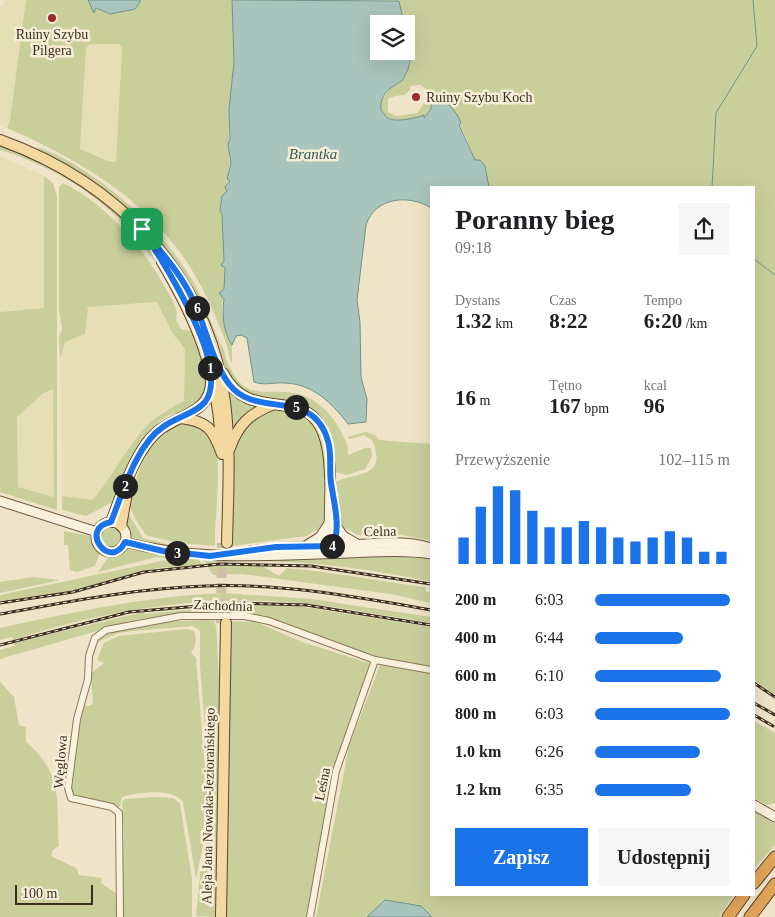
<!DOCTYPE html>
<html lang="pl">
<meta charset="utf-8">
<style>
body{margin:0;font-family:"Times New Roman",serif;background:#f6f6f6;color:#202124;height:100vh;display:flex;flex-direction:column;font-size:19px;white-space:nowrap}
*{box-sizing:border-box;margin:0}
p{font-size:16px;color:#757577}
.icon{flex:none;width:28px;height:28px;fill:none;stroke:currentColor;stroke-width:2;stroke-linecap:round;stroke-linejoin:round}
.map{position:relative;flex:1;overflow:hidden}
.side{position:absolute;left:430px;top:186px;width:325px;height:710px;display:flex;flex-direction:column;background:#fff;border-radius:0px;box-shadow:0 5px 20px #0002}
.side>*{flex:none}
.buttons{position:absolute;left:370px;top:15px;display:grid;gap:10px}
.buttons a{display:grid;place-items:center;width:45px;height:45px;border-radius:0px;background:#fff;box-shadow:0 5px 20px #0002;font-size:25px}
.scale{position:absolute;left:15px;bottom:12px;width:78px;box-sizing:border-box;padding-left:5px;border:2px solid #3d2e20;border-top:0;font-size:14px;line-height:18px;white-space:nowrap;color:#3d2e20;-webkit-text-stroke:4px #f7eed8;paint-order:stroke}
.pin{position:absolute;display:grid;place-items:center;width:42px;height:42px;color:#fff;margin:-21px;border-radius:10px;box-shadow:0 2px 8px #0006}
.km{position:absolute;width:25px;height:25px;margin:-12px;border-radius:50%;background:#222;color:#fff;font-size:14px;line-height:25px;text-align:center}
.round{display:grid;place-items:center;flex:none;width:52px;height:52px;border-radius:0px;background:#f6f6f6}
.headline{display:flex;align-items:center;justify-content:space-between;height:85px;padding:0 25px}
h1{font-size:28px;font-weight:700;line-height:38px}
.metrics{display:grid;grid-template-columns:repeat(3,1fr);gap:8px;height:85px;padding:5px 25px}
.metrics div{display:grid;align-content:center}
.metrics b{font-size:21px;font-weight:700}
.metrics small{font-size:14px;font-weight:400}
.metrics p{font-size:14px}
.chart{height:140px;padding:10px 25px}
.chart p{display:flex;justify-content:space-between}
.chart svg{width:100%;height:90px;margin-top:5px;stroke:#1a73e8;stroke-width:6}
.action{display:flex;gap:10px;margin-top:auto;padding:10px 25px}
.action a{flex:1;height:58px;border-radius:0px;background:#1a73e8;color:#fff;font-size:20px;font-weight:700;line-height:58px;text-align:center}
.action a+a{background:#f6f6f6;color:#202124}
ul{padding:0 25px;list-style:none;font-size:16px}
li{display:grid;grid-template-columns:80px 60px 1fr;align-items:center;height:38px}
li i{height:12px;border-radius:6px;background:#1a73e8}
.map>svg:first-child{display:block}
.farmland{fill:#e6deb5}
.green{fill:#c9cf9b;fill-rule:evenodd}
.water{fill:#a9c4bc;stroke:#6f938a}
.lines{fill:none;stroke-linecap:round;stroke-linejoin:round}
.stream{stroke:#6f938a;stroke-width:1}
.primary-tunnel{stroke:#ccc0a6;stroke-width:10;stroke-dasharray:10 5;stroke-linecap:butt}
.street-casing{stroke:#8d765c;stroke-width:8}
.secondary-casing{stroke:#6f573f;stroke-width:11}
.primary-casing{stroke:#5b4430;stroke-width:12}
.highway-casing{stroke:#5b4430;stroke-width:13}
.street{stroke:#faf1dc;stroke-width:6}
.secondary{stroke:#faf1dc;stroke-width:9}
.primary{stroke:#f3d9a0;stroke-width:10}
.highway{stroke:#e0a458;stroke-width:11}
.rail-casing{stroke:#3d2e20;stroke-width:3}
.rail{stroke:#f7eed8;stroke-width:1;stroke-dasharray:4;stroke-linecap:butt}
.route-casing{stroke:#fff;stroke-width:10}
.route{stroke:#1a73e8;stroke-width:6}
.poi-dot{fill:#9e2a2b;stroke:#f7eed8;stroke-width:2}
.labels{text-anchor:middle;stroke-width:5;stroke-linejoin:round;paint-order:stroke}
.poi-label{font-size:14px;fill:#3d2e20;stroke:#f7eed8}
.street-label{font-size:14px;fill:#3d2e20;stroke:#f7eed8}
.water-label{font-size:15px;font-style:italic;fill:#2f5d5a;stroke:#f7eed8}
</style>
<div class="map">
<svg width="775" height="917" viewBox="0 0 775 917">
<rect width="100%" height="100%" fill="#f0e4c8"/>
<g class="farmland">
<path d="M 4,0 L 26,0 L 10,120 L 7,128 L 0,125 L 0,6 L 3,6 Z"/>
<path d="M 90,44 L 119,44 L 122,48 L 116,162 L 108,161 L 80,149 L 86,48 Z"/>
<path d="M 0,156 L 44,176 L 44,308 L 0,312 Z"/>
<path d="M 157,302 L 179,344 L 185,349 L 184,401 L 150,423 L 93,501 L 62,496 L 60,364 L 64,342 L 85,334 L 88,310 L 85,307 Z"/>
<path d="M 53,389 L 54,432 L 55,497 L 18,487 L 17,417 L 42,394 Z"/>
</g>
<g class="green">
<path d="M 26,0 L 88,0 L 94,12 L 95,7 L 113,13 L 135,9 L 140,0 L 232,0 L 234,62 L 229,109 L 229,158 C 232,167 227,173 230,181 L 226,186 L 227,191 L 222,201 L 225,285 L 224,289 L 219,293 L 223,296 L 222,309 L 227,336 L 232,345 L 232,364 C 229,358 229,352 227,346 C 221,329 214,312 206,296 C 166,211 90,164 7,128 L 10,120 ZM 90,44 L 119,44 L 122,48 L 116,162 L 108,161 L 80,149 L 86,48 Z"/>
<path d="M 395,0 L 775,0 L 775,695 L 754,680 L 754,188 L 489,187 L 485,169 L 480,160 L 475,160 L 464,133 L 447,104 L 431,97 L 431,109 L 426,116 C 420,118 396,121 390,119 C 385,117 384,113 381,110 L 381,102 L 392,85 L 399,83 C 404,74 412,63 412,52 C 412,42 406,34 406,24 L 404,24 L 398,5 L 400,2 ZM 421,85 L 427,90 L 426,100 L 417,113 L 396,116 L 388,112 L 388,99 L 395,96 L 405,95 L 410,90 L 410,86 Z"/>
<path d="M 0,146 C 48,163 96,189 132,225 C 157,250 175,286 189,319 C 191,324 192,331 194,337 C 199,353 211,379 202,395 C 194,410 177,411 164,418 C 136,435 125,473 115,501 L 86,516 L 62,510 L 62,496 L 93,500 C 111,478 124,452 143,430 C 154,417 170,409 184,401 L 185,349 L 173,334 L 157,302 L 86,307 L 88,309 L 85,334 L 65,342 L 60,360 L 59,338 L 62,327 L 59,311 L 59,187 L 63,183 C 107,205 142,245 166,289 C 172,300 179,308 176,320 L 181,329 L 191,331 C 157,241 92,178 0,150 Z"/>
<path d="M 37,147 C 96,167 163,229 194,283 C 206,305 212,329 224,350 C 225,358 228,364 232,371 C 247,401 269,388 295,393 C 314,397 330,411 339,428 C 344,438 349,444 348,455 L 365,448 L 371,448 L 372,457 L 365,469 L 347,475 L 334,472 C 333,462 335,451 332,441 C 322,401 283,400 250,397 C 242,389 232,382 226,373 C 223,369 224,363 223,359 C 219,341 209,322 201,306 C 166,234 109,184 38,149 Z"/>
<path d="M 44,176 L 53,183 L 57,197 L 57,510 L 0,492 L 0,312 L 44,308 ZM 53,389 L 54,497 L 18,487 L 17,417 L 42,394 Z"/>
<path d="M 226,386 L 260,405 L 232,435 Z"/>
<path d="M 270,408 C 289,408 310,413 320,431 C 330,449 327,506 324,527 L 321,533 L 316,530 L 307,536 L 231,546 L 232,452 L 239,430 Z"/>
<path d="M 193,423 C 201,427 210,433 214,441 C 223,461 214,523 215,546 L 179,543 L 148,536 L 145,534 C 140,526 132,515 130,506 C 128,498 133,487 136,479 C 145,452 161,425 193,423 Z"/>
<path d="M 366,432 L 375,435 L 379,440 L 431,444 L 431,541 L 397,534 L 358,535 L 347,529 L 343,532 L 339,520 L 335,482 C 354,472 389,479 372,440 L 364,435 L 350,439 L 347,437 Z"/>
<path d="M 127,511 L 143,538 L 175,546 L 211,550 L 236,549 L 275,542 L 309,540 L 308,542 L 278,544 L 219,553 L 161,545 L 134,538 L 129,534 L 125,525 Z"/>
<circle cx="111" cy="537" r="11"/>
<path d="M 64,531 L 90,536 L 100,553 L 95,566 L 77,572 L 70,570 L 68,545 L 64,545 Z"/>
<path d="M 130,548 L 192,557 L 199,559 L 202,565 L 156,568 L 71,591 L 0,602 L 0,595 L 171,559 L 157,557 L 98,572 L 109,556 Z"/>
<path d="M 414,554 L 431,556 L 431,582 C 362,567 276,556 206,564 L 203,560 L 204,558 Z"/>
<path d="M 207,566 L 262,566 L 279,576 L 287,568 C 333,572 378,581 425,587 L 426,592 L 431,592 L 431,603 L 390,594 L 242,574 L 213,575 Z"/>
<path d="M 33,577 L 60,580 L 0,593 L 0,582 Z"/>
<path d="M 224,593 L 311,599 L 431,617 L 431,623 C 387,616 342,607 297,603 C 203,594 101,611 13,640 L 12,637 L 0,640 L 0,628 C 74,612 148,596 224,593 Z"/>
<path d="M 249,604 L 297,606 L 431,627 L 431,667 L 377,657 L 246,613 L 187,613 L 135,620 L 0,659 L 0,650 L 14,646 L 14,643 L 143,612 L 144,614 Z"/>
<path d="M 202,620 L 256,622 L 302,642 L 372,664 L 335,763 L 306,917 L 225,917 L 223,622 L 215,621 L 214,630 L 216,622 L 220,698 L 217,917 L 196,916 L 200,875 L 209,832 L 210,788 L 200,666 L 200,631 L 193,626 L 133,631 L 118,633 L 96,643 L 107,632 L 163,622 Z"/>
<path d="M 187,629 L 194,631 C 197,639 196,646 191,653 L 196,658 L 207,792 L 207,827 L 196,879 L 183,802 C 171,787 141,793 124,796 L 121,799 L 120,807 L 72,796 L 70,789 L 80,709 L 83,705 L 88,706 L 93,704 L 91,673 L 104,663 L 97,660 L 104,643 L 118,636 Z"/>
<path d="M 380,665 L 431,673 L 431,895 L 734,895 L 719,917 L 316,917 L 349,746 Z"/>
<path d="M 0,682 L 14,697 L 19,725 L 26,727 L 26,742 C 64,774 56,801 59,846 L 53,850 L 51,856 L 76,868 L 79,875 L 102,878 L 101,883 L 117,894 L 117,917 L 0,917 Z"/>
<path d="M 754,721 L 775,733 L 775,803 L 767,805 L 754,798 Z"/>
<path d="M 156,797 L 174,798 L 180,804 L 192,878 L 192,917 L 121,917 L 124,834 L 122,802 L 125,799 Z"/>
<path d="M 754,810 L 775,824 L 775,845 L 754,869 Z"/>
</g>
<g class="water">
<path d="M 88,0 L 140,0 L 140,2 L 135,9 L 110,14 L 96,8 L 94,13 Z"/>
<path d="M 232,0 L 399,1 L 404,24 L 379,24 L 379,51 L 406,51 L 406,34 C 413,51 412,65 402,81 C 390,88 380,93 381,110 C 384,113 385,117 390,119 C 397,122 417,118 424,115 L 424,118 L 431,109 L 431,97 L 434,95 C 445,99 457,111 461,123 L 459,125 L 475,160 L 480,160 L 485,166 L 489,187 L 431,188 L 431,208 C 409,194 375,197 366,225 L 357,300 L 360,322 L 361,377 L 367,399 L 366,422 L 348,424 C 332,403 313,384 285,383 C 274,382 265,386 254,382 L 247,338 L 241,335 L 236,336 L 232,345 C 223,331 222,315 224,299 L 219,293 L 224,289 L 225,268 L 221,265 L 224,261 L 222,214 L 220,211 L 222,196 L 227,191 L 225,187 L 230,181 L 227,179 L 231,164 L 228,144 L 230,139 L 229,109 L 234,62 Z"/>
<path d="M 385,900 L 421,906 L 432,917 L 367,917 Z"/>
</g>
<g class="lines">
<g class="stream">
<path d="M 712,188 L 716,113 L 757,46 L 753,0"/>
<path d="M 754,259 L 775,275"/>
</g>
<path class="primary-tunnel" d="M 221,623 L 222,543"/>
<g class="street-casing">
<g id="street">
<path d="M 120,917 L 119,813 L 112,807 L 71,798 L 68,788 L 77,719 L 88,679 L 89,656 L 95,638 L 106,630 L 181,616 L 245,616 L 269,621 L 375,660 L 431,670"/>
<path d="M 310,917 L 336,771 L 375,660"/>
</g>
</g>
<g class="secondary-casing">
<g id="secondary">
<path d="M 330,477 L 329,538 L 335,548"/>
<path d="M 0,501 L 97,532"/>
<circle cx="111" cy="537" r="15"/>
<path d="M 337,527 L 343,536 L 357,544"/>
<path d="M 125,542 C 199,562 272,555 348,553 C 375,552 404,550 431,554"/>
<path d="M 307,545 L 320,537 L 328,525"/>
<path d="M 331,549 C 341,536 335,518 334,503"/>
<path d="M 250,551 C 279,547 306,548 335,546 C 366,545 401,538 431,548"/>
<path d="M 754,805 L 775,817"/>
</g>
</g>
<g class="primary-casing">
<g id="primary">
<path d="M 0,140 C 117,182 209,275 225,402 C 231,449 228,496 227,543"/>
<path d="M 162,262 C 198,323 216,368 221,440"/>
<path d="M 223,373 C 255,437 328,362 330,477"/>
<path d="M 180,418 C 208,421 213,429 222,454"/>
<path d="M 230,448 C 238,425 249,414 272,405"/>
<path d="M 111,522 C 122,494 135,450 158,431 C 177,415 211,413 211,382"/>
<path d="M 121,526 L 126,498"/>
<path d="M 221,917 L 226,623"/>
</g>
</g>
<g class="highway-casing">
<g id="highway">
<path d="M 754,883 L 775,857"/>
<path d="M 728,917 L 744,895"/>
<path d="M 750,917 L 775,884"/>
</g>
</g>
<use href="#street" class="street"/>
<use href="#secondary" class="secondary"/>
<use href="#primary" class="primary"/>
<use href="#highway" class="highway"/>
<g class="rail-casing">
<g id="rail">
<path d="M 0,603 L 73,592 L 144,572 L 220,564 L 311,566 L 431,584"/>
<path d="M 0,614 C 68,602 137,588 206,586 C 282,583 357,597 431,610"/>
<path d="M 0,645 L 129,612 L 234,603 L 306,605 L 431,625"/>
<path d="M 754,683 L 775,697"/>
<path d="M 754,703 L 775,715"/>
<path d="M 754,715 L 773,726"/>
</g>
</g>
<use href="#rail" class="rail"/>
</g>
<g class="lines">
<g class="route-casing">
<path id="route" d="M 142,229 C 160,251 181,273 193,300 C 206,326 211,360 229,384 C 256,420 312,386 328,441 C 332,455 329,469 331,483 C 334,503 341,527 333,546 L 276,547 L 210,556 L 163,551 L 125,542 C 110,572 78,528 111,522 C 123,492 136,445 163,427 C 176,417 195,414 205,402 C 232,367 162,260 142,229 Z"/>
</g>
<use href="#route" class="route"/>
</g>
<g class="poi-dot">
<circle cx="52" cy="18" r="5"/>
<circle cx="416" cy="97" r="5"/>
</g>
<g class="labels">
<g class="poi-label">
<text x="52" y="39">Ruiny Szybu<tspan x="52" dy="16">Pilgera</tspan></text>
<text x="426" y="102" text-anchor="start">Ruiny Szybu Koch</text>
</g>
<g class="street-label">
<text transform="translate(380 531) rotate(-1)" y="5">Celna</text>
<text transform="translate(223 605) rotate(2)" y="5">Zachodnia</text>
<text transform="translate(60 762) rotate(-86)" y="5">Węglowa</text>
<text transform="translate(322 784) rotate(-78)" y="5">Leśna</text>
<text transform="translate(208 806) rotate(-89)" y="5">Aleja Jana Nowaka-Jeziorańskiego</text>
</g>
<g class="water-label">
<text x="313" y="159">Brantka</text>
</g>
</g>
</svg>
<div class="buttons">
<a><svg class="icon" aria-label="layers" viewBox="0 0 24 24"><path d="M12 4l9 5-9 5-9-5zM3 14l9 5 9-5"/></svg></a>
</div>
<div class="scale">100 m</div>
<div class="pin" style="left:142px;top:229px;background:#1e9e55"><svg class="icon" aria-label="arrive" viewBox="0 0 24 24"><path d="M6 21V4h12l-3 4 3 4H6"/></svg></div>
<b class="km" style="left:210px;top:368px">1</b>
<b class="km" style="left:125px;top:486px">2</b>
<b class="km" style="left:177px;top:553px">3</b>
<b class="km" style="left:332px;top:546px">4</b>
<b class="km" style="left:296px;top:407px">5</b>
<b class="km" style="left:197px;top:308px">6</b>
<section class="side">
<div class="headline"><div><h1>Poranny bieg</h1><p>09:18</p></div><a class="round"><svg class="icon" aria-label="share" viewBox="0 0 24 24"><path d="M12 15V3M7 8l5-5 5 5M5 13v7h14v-7"/></svg></a></div>
<div class="metrics">
<div><p>Dystans</p><b>1.32<small> km</small></b></div>
<div><p>Czas</p><b>8:22</b></div>
<div><p>Tempo</p><b>6:20<small> /km</small></b></div>
</div>
<div class="metrics">
<div><b>16<small> m</small></b></div>
<div><p>Tętno</p><b>167<small> bpm</small></b></div>
<div><p>kcal</p><b>96</b></div>
</div>
<div class="chart"><p><span>Przewyższenie</span>102–115 m</p>
<svg viewBox="0 0 160 44" preserveAspectRatio="none"><path d="M5 44V31M15 44V16M25 44V6M35 44V8M45 44V18M55 44V26M65 44V26M75 44V23M85 44V26M95 44V31M105 44V33M115 44V31M125 44V28M135 44V31M145 44V38M155 44V38"/></svg>
</div>
<ul>
<li><b>200 m</b>6:03<i style="width:100%"></i></li>
<li><b>400 m</b>6:44<i style="width:65%"></i></li>
<li><b>600 m</b>6:10<i style="width:93%"></i></li>
<li><b>800 m</b>6:03<i style="width:100%"></i></li>
<li><b>1.0 km</b>6:26<i style="width:78%"></i></li>
<li><b>1.2 km</b>6:35<i style="width:71%"></i></li>
</ul>
<div class="action"><a>Zapisz</a><a>Udostępnij</a></div>
</section>
</div>
